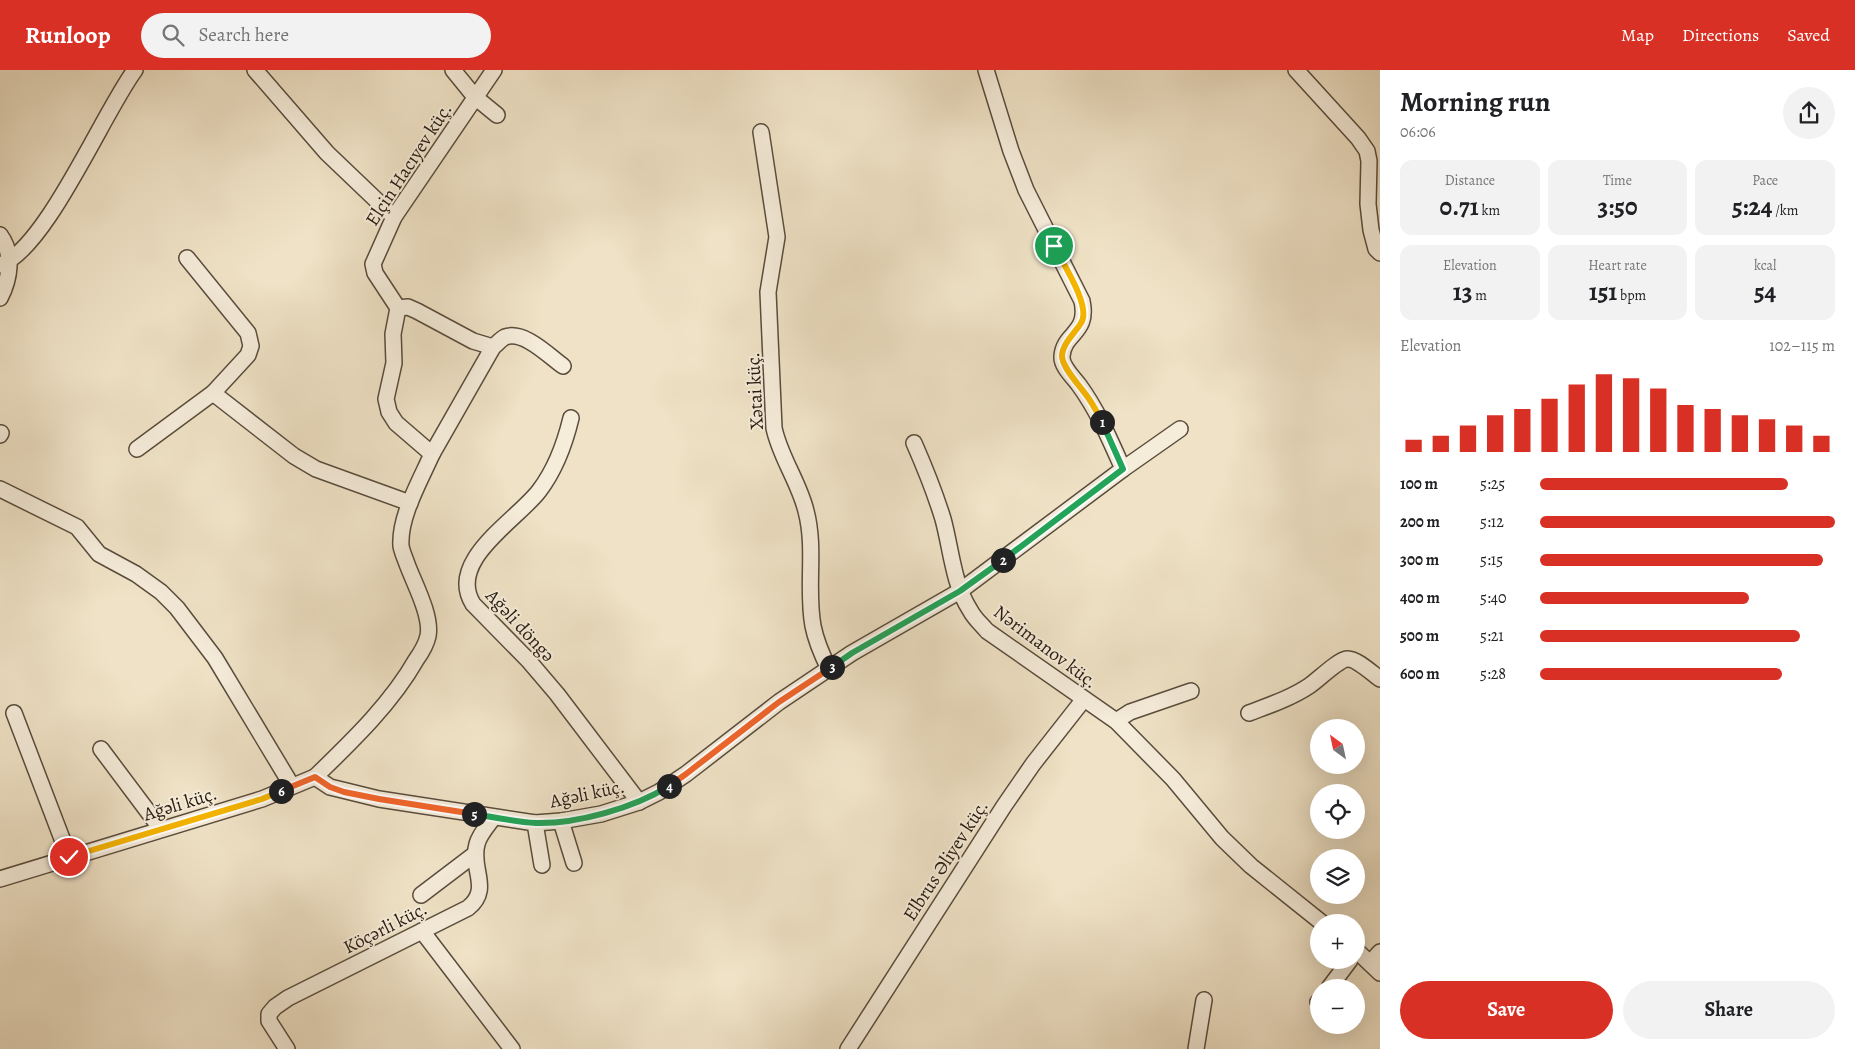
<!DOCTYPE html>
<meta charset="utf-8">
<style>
body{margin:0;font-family:Alegreya,serif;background:#f2f2f2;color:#202124;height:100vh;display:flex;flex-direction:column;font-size:19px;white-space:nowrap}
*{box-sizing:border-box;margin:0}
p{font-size:16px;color:#757577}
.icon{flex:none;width:28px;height:28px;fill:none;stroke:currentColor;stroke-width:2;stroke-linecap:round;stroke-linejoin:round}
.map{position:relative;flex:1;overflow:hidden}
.details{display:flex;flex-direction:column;background:#fff;width:475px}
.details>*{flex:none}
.needle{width:32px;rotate:327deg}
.buttons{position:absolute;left:1310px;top:649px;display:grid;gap:10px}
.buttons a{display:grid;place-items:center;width:55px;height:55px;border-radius:50%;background:#fff;box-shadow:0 5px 20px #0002;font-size:25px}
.pin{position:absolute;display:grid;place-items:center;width:42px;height:42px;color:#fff;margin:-21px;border:2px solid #fff;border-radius:50%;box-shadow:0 1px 5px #0007}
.km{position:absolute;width:25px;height:25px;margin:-12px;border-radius:50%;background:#222;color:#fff;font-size:14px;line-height:25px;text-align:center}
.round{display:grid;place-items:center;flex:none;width:52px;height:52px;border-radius:26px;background:#f2f2f2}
.overview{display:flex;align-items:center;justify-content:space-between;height:85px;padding:0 20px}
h1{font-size:28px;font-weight:600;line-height:38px}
.figures{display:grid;grid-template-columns:repeat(3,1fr);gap:8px;height:85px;padding:5px 20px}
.figures div{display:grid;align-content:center;border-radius:12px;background:#f2f2f2;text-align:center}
.figures b{font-size:25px;font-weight:600}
.figures small{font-size:14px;font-weight:400}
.figures p{font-size:14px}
.chart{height:140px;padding:10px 20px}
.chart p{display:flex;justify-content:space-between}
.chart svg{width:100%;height:90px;margin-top:5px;stroke:#d93025;stroke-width:6}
.button{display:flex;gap:10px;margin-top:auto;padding:10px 20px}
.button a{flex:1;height:58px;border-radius:30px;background:#d93025;color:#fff;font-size:20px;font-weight:600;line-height:58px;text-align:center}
.button a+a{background:#f2f2f2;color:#202124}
ul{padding:0 20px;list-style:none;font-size:16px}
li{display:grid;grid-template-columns:80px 60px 1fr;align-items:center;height:38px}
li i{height:12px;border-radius:6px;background:#d93025}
header{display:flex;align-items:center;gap:30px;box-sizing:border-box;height:70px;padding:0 25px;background:#d93025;color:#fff}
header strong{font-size:24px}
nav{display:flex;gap:28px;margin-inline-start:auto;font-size:18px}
.search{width:350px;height:45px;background:#f2f2f2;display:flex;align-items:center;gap:12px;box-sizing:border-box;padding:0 18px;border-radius:28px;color:#757577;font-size:19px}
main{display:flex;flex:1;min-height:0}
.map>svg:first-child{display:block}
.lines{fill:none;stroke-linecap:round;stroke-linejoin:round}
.street-casing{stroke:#594c3c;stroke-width:18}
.street{stroke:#f5ecda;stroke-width:15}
.split-1-casing{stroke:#fff;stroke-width:10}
.split-2-casing{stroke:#fff;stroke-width:10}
.split-3-casing{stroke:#fff;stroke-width:10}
.split-4-casing{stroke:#fff;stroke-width:10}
.split-5-casing{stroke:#fff;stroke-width:10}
.split-6-casing{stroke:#fff;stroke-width:10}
.split-7-casing{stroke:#fff;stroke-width:10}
.split-1{stroke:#f5b400;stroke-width:6}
.split-2{stroke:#22a559;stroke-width:6}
.split-3{stroke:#22a559;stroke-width:6}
.split-4{stroke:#f0652b;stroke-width:6}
.split-5{stroke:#22a559;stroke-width:6}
.split-6{stroke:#f0652b;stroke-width:6}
.split-7{stroke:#f5b400;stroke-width:6}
.labels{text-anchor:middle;stroke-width:4;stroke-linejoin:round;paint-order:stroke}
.street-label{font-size:19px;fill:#271a0e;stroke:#f5ecda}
</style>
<header>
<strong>Runloop</strong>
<div class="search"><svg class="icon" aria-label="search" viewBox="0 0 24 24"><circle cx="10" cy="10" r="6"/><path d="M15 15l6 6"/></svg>Search here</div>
<nav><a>Map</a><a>Directions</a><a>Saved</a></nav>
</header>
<main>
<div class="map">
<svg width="1380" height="979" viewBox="0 0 1380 979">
<rect width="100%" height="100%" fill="#efe2c6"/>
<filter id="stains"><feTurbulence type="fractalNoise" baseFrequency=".004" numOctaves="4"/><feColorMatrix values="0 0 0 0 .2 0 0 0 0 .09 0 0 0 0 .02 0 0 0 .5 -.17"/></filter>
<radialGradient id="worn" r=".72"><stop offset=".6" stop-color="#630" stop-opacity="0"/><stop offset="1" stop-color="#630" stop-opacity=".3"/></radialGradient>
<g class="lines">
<g class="street-casing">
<g id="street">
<path d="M 255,0 L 327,83 L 394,147"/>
<path d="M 453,0 L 475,27 L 497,45"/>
<path d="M 1296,0 L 1358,68 L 1367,81 L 1369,91 L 1368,134 L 1371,160 L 1376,179 L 1380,183"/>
<path d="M 761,62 L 777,167 L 768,222 L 774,358 C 780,387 799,412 806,441 C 816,479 806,518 813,556 C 816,571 822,585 829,599"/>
<path d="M 0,165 C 14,184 10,209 0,228"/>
<path d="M 187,188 L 248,263 L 251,276 L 248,285 L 213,323 L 294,386 L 316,399 L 410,433"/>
<path d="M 0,195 C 46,179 103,43 135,0"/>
<path d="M 398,238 L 408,237 L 417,241 L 473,271 L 493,277"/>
<path d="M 571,348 C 565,373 555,400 539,421 C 517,450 446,491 473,534 L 528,590 L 557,624 L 639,732"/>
<path d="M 0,365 L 1,363"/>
<path d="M 914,373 C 925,398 935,423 943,449 C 951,478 953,514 970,540 C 974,548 981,554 987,561 L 1116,651 L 1173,709 L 1222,768 L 1251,796 L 1321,852"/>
<path d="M 137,379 L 213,323"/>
<path d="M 432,384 L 493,277 C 497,274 501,269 505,267 C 524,260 549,286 563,296"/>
<path d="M 1123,399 L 1180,359"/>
<path d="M 0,419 L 77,457 L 99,484 L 136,504 L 161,522 L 177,538 L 215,588 L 292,716"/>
<path d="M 14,643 L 69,787"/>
<path d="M 1249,643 C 1270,635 1291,628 1309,616 C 1318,610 1338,590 1347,589 C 1356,588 1373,604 1380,609"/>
<path d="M 1116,651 L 1130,642 L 1191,621"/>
<path d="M 101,679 L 161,759"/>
<path d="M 315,707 C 351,672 391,634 416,590 C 421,583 426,575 428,566 C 432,546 414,513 407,494 C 405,488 402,482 401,476 C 399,447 420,411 432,384 L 396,353 L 389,342 L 386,329 L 394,293 L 393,264 L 398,238 L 375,203 L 373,194 L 394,147 L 494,0"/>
<path d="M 561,751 L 574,793"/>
<path d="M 535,753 L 542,795"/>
<path d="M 0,809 L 262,729 L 315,707 L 330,717 L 379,729 L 535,753 L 561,751 L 601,744 L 639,732 L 659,722 L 686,704 L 779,632 L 852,583 L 960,521 L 1123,399 C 1110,370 1098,341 1079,315 C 1073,307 1061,296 1062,286 C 1064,262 1089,264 1082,231 L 1026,120 L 1011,81 L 986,0"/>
<path d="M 421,825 L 475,784"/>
<path d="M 422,861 L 512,979"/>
<path d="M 1356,880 L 1380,903"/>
<path d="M 1370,893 L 1380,882"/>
<path d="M 1329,918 L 1350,890"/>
<path d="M 1318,932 L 1319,932"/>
<path d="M 287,979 L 269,951 L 269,944 L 275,937 L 288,928 L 468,838 C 492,819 470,799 477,774 C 479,765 488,755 494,747"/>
<path d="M 848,979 L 1004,736 L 1033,694 L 1084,629"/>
<path d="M 1196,979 L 1204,930"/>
</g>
</g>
<use href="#street" class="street"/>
</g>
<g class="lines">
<g class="split-1-casing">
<path id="split-1" d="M 1054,176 C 1062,192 1092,237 1081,253 C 1075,263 1062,274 1062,286 C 1062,298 1082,318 1089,329 C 1094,336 1098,344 1102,352"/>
</g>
<g class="split-2-casing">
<path id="split-2" d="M 1003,490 L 1123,399 L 1102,352"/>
</g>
<g class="split-3-casing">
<path id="split-3" d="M 832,597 L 852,583 L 960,521 L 1003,490"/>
</g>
<g class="split-4-casing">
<path id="split-4" d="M 669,716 L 686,704 L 779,632 L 832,597"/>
</g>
<g class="split-5-casing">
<path id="split-5" d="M 474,744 C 494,747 515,752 536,753 C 577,754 634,738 669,716"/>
</g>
<g class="split-6-casing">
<path id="split-6" d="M 281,721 L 315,707 L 330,717 L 344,722 L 379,729 L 474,744"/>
</g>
<g class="split-7-casing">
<path id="split-7" d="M 69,787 L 262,729 L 281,721"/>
</g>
<use href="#split-1" class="split-1"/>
<use href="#split-2" class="split-2"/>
<use href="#split-3" class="split-3"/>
<use href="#split-4" class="split-4"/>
<use href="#split-5" class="split-5"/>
<use href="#split-6" class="split-6"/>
<use href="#split-7" class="split-7"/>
</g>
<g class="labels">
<g class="street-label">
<text transform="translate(408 94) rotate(-57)" y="7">Elçin Hacıyev küç.</text>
<text transform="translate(754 321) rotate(-93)" y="7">Xətai küç.</text>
<text transform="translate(521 555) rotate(47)" y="7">Ağəli döngə</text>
<text transform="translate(1046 576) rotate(37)" y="7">Nərimanov küç.</text>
<text transform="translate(587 723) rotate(-12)" y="7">Ağəli küç.</text>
<text transform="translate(180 733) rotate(-17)" y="7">Ağəli küç.</text>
<text transform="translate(945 790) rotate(-57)" y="7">Elbrus Əliyev küç.</text>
<text transform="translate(385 857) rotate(-27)" y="7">Köçərli küç.</text>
</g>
</g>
<rect width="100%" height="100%" filter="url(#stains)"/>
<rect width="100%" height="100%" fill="url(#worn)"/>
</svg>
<div class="buttons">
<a><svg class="needle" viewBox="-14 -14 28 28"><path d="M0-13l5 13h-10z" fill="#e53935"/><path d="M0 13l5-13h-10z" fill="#757577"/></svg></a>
<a><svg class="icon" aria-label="locate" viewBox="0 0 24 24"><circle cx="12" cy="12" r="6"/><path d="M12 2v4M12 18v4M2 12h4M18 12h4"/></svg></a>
<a><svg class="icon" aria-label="layers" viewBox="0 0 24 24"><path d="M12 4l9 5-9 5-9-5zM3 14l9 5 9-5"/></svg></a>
<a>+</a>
<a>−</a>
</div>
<div class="pin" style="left:1054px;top:176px;background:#1e9e55"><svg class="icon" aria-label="arrive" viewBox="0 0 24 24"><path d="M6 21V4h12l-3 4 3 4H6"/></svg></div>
<div class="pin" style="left:69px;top:787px;background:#d93025"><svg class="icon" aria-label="check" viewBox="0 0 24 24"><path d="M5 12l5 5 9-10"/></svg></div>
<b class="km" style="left:1102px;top:352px">1</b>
<b class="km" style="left:1003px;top:490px">2</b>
<b class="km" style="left:832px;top:597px">3</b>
<b class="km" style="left:669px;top:716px">4</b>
<b class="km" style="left:474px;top:744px">5</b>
<b class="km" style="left:281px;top:721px">6</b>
</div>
<section class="details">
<div class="overview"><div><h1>Morning run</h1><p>06:06</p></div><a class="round"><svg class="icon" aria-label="share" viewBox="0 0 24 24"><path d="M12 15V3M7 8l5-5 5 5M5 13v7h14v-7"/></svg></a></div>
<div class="figures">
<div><p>Distance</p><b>0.71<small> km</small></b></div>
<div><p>Time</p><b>3:50</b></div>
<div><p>Pace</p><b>5:24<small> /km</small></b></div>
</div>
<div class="figures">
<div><p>Elevation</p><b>13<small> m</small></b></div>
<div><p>Heart rate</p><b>151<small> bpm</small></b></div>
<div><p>kcal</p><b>54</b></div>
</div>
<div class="chart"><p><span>Elevation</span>102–115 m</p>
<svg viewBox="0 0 160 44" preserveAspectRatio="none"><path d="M5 44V38M15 44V36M25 44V31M35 44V26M45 44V23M55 44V18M65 44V11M75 44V6M85 44V8M95 44V13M105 44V21M115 44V23M125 44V26M135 44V28M145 44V31M155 44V36"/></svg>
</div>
<ul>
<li><b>100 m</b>5:25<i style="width:84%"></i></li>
<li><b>200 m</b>5:12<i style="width:100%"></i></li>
<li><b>300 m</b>5:15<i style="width:96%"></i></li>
<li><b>400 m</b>5:40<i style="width:71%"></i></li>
<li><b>500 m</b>5:21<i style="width:88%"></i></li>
<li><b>600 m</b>5:28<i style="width:82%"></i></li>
</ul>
<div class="button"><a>Save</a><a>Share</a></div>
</section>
</main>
